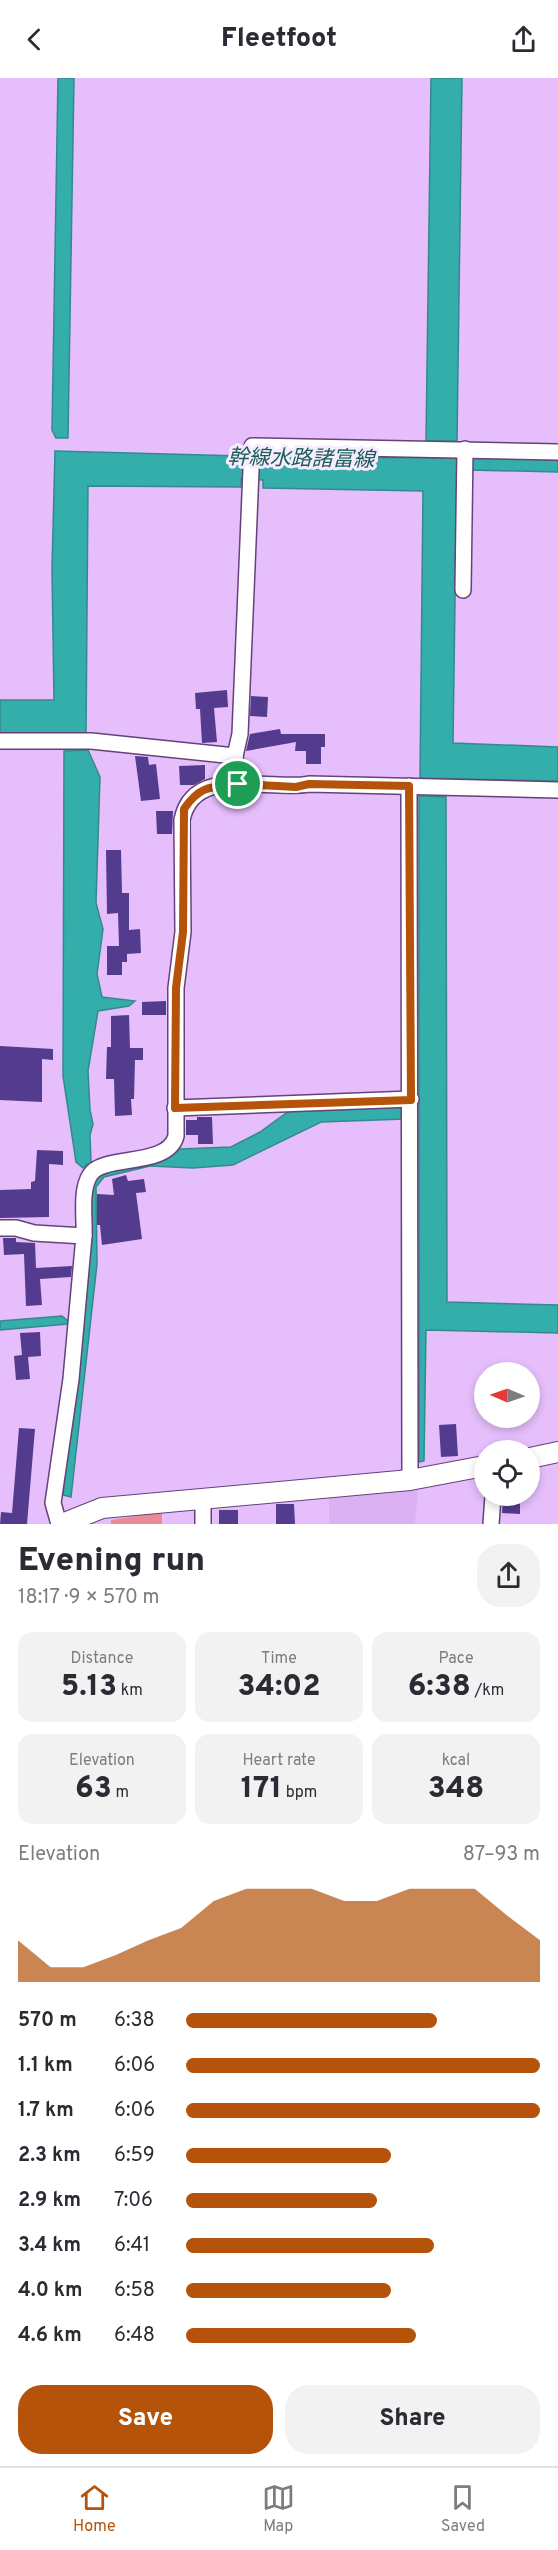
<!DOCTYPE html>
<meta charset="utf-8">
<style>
body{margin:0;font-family:Overpass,"Noto Sans JP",sans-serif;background:#f2f2f3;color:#2b2b33;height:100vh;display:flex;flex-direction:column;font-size:22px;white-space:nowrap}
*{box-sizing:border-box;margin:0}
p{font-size:20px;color:#7c7c81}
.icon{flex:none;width:33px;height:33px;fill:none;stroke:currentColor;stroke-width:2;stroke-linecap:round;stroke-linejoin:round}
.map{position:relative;height:1446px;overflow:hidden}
.details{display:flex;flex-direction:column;background:#fff;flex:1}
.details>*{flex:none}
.needle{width:39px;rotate:272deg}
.buttons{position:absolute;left:474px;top:1284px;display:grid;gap:12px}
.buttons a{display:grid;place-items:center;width:66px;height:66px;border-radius:50%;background:#fff;box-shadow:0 3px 9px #0003;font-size:30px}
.pin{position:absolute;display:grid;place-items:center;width:51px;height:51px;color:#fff;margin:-26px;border:3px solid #fff;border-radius:50%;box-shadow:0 2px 6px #0007}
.round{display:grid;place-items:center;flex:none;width:63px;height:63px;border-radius:24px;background:#f2f2f3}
.head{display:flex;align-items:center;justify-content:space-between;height:102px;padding:0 18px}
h1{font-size:33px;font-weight:800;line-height:45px}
.figures{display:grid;grid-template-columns:repeat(3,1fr);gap:9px;height:102px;padding:6px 18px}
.figures div{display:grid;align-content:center;border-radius:15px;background:#f2f2f3;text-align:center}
.figures b{font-size:30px;font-weight:800}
.figures small{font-size:16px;font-weight:400}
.figures p{font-size:16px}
.chart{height:168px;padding:12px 18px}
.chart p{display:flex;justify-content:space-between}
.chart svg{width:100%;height:108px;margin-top:6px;fill:#b45309;opacity:.7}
.cta{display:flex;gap:12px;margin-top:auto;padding:12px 18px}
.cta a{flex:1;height:69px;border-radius:24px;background:#b45309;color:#fff;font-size:24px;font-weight:800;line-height:69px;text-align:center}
.cta a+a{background:#f2f2f3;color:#2b2b33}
ul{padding:0 18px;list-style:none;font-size:20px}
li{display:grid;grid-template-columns:96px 72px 1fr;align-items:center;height:45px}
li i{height:15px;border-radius:8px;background:#b45309}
header{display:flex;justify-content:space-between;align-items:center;height:78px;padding:0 18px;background:#fff;font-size:27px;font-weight:800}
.menu{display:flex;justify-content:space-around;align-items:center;height:84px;border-top:2px solid #e1e1e2;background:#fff;font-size:16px;color:#7c7c81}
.menu a{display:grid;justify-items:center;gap:3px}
.menu .selected{color:#b45309}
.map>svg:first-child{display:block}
.built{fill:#dcb1f4}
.green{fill:#e98b96}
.water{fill:#33aeab;stroke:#37888e;stroke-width:1.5}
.building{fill:#533c8e}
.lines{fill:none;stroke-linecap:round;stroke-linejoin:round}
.minor-casing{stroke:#654277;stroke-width:18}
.tertiary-casing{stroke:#654277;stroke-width:22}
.minor{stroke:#fff;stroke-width:15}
.tertiary{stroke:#fff;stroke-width:20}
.route-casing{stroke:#fff;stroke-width:12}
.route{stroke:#b45309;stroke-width:8}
.labels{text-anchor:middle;stroke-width:6;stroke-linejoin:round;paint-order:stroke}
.water-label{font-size:21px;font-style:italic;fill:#1b5c5b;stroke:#f7ebfe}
</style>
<header><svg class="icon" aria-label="back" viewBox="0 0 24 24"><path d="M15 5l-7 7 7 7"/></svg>Fleetfoot<svg class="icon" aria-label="share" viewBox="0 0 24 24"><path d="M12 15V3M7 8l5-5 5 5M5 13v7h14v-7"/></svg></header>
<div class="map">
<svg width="558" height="1446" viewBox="0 0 558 1446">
<rect width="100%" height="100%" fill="#e5befb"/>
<path class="built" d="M 418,1409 L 415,1446 L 329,1446 L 329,1419 Z"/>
<path class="green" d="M 162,1434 L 162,1446 L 111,1446 L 111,1442 Z"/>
<g class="water">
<path d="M 58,0 L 74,0 L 68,360 L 56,360 L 52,352 Z"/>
<path d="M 431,0 L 462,0 L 457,363 L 426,363 Z"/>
<path d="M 55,373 L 241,378 L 241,386 L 263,388 L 264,379 L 457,380 L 453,665 L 558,669 L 558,703 L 420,700 L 423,413 L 263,410 L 263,402 L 241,401 L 241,409 L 88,408 L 86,656 L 0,655 L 0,622 L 54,622 L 52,491 Z"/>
<path d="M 471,379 L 558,381 L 558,394 L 470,392 Z"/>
<path d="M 88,672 L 100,699 L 96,825 L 103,851 L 97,896 L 102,919 L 135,923 L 129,928 L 98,933 L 88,993 L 90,1032 L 93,1046 L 90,1057 L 91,1084 L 100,1094 L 150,1083 L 180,1071 L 231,1069 L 260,1054 L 289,1033 L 405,1029 L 405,1041 L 321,1044 L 233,1087 L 193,1090 L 150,1088 L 104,1099 L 96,1109 L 97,1186 L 71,1419 L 63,1417 L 81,1248 L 68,1246 L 0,1252 L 0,1243 L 62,1238 L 68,1243 L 82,1244 L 92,1103 L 96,1096 L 87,1086 L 83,1090 L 76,1084 L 63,998 L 64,673 Z"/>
<path d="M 419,718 L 446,719 L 447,1224 L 558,1227 L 558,1255 L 426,1252 L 424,1383 L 419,1384 Z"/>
</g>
<g class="building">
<path d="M 227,612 L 228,629 L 214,630 L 217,664 L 202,665 L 200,631 L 196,631 L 195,615 Z"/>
<path d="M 251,618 L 268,619 L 267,639 L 250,638 Z"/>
<path d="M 280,651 L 281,656 L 325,656 L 325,669 L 321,669 L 321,686 L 306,686 L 306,673 L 295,673 L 296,664 L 246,673 L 250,656 Z"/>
<path d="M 135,678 L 148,679 L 149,687 L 156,686 L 160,721 L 141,723 Z"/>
<path d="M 205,687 L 205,701 L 194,707 L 180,707 L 179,688 Z"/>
<path d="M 156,733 L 173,733 L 172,756 L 157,756 Z"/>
<path d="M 106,772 L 121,772 L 122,815 L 129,815 L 129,852 L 140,851 L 141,875 L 127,876 L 127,884 L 122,884 L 122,897 L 107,897 L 107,868 L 119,868 L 118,835 L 107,836 Z"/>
<path d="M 166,923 L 166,937 L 142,937 L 142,924 Z"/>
<path d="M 129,937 L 130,970 L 143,970 L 143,982 L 135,982 L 134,1021 L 131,1021 L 132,1037 L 115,1038 L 114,1001 L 106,1001 L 107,969 L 111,969 L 111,938 Z"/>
<path d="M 0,968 L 53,971 L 53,982 L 42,981 L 42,1024 L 0,1022 Z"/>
<path d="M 197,1039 L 212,1039 L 213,1066 L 198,1066 L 198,1057 L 186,1057 L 186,1042 L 197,1042 Z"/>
<path d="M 37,1072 L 63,1073 L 63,1087 L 49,1086 L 49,1139 L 0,1140 L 0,1112 L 31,1111 L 31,1104 L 35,1103 Z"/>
<path d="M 126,1097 L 128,1103 L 144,1101 L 146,1114 L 136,1115 L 142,1161 L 102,1167 L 100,1147 L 97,1147 L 97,1116 L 114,1117 L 112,1101 Z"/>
<path d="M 3,1160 L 16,1160 L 16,1164 L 35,1165 L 36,1190 L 72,1188 L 71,1199 L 40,1201 L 42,1227 L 26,1228 L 24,1176 L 4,1177 Z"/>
<path d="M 40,1254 L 41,1278 L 28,1279 L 30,1301 L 16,1302 L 14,1278 L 22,1277 L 20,1255 Z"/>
<path d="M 456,1346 L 458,1378 L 441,1379 L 439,1347 Z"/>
<path d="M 19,1350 L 35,1351 L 27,1446 L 0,1446 L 1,1434 L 12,1435 Z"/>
<path d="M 503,1418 L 520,1418 L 520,1436 L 502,1435 Z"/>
<path d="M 276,1426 L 294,1426 L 295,1446 L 276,1446 Z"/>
<rect x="219" y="1432" width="19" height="14"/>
</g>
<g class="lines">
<g class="minor-casing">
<g id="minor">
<path d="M 463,512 L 465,371"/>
<path d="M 0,663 L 91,663 L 235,678 L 239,706"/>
<path d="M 235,678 L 240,656 L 252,368 L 558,374"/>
<path d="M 409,708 L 410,1402"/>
<path d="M 175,1030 L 411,1021"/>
<path d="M 0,1150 L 16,1150 L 34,1155 L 84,1158 L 71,1301 L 53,1425 L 59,1446"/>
<path d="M 84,1158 C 85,1140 80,1113 90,1097 C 102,1076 168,1090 176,1058 L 176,910 L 183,854 L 182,742 C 193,685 269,714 309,706 L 558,712"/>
<path d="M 203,1446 L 203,1422"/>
<path d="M 491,1446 L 493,1418"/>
</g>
</g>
<g class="tertiary-casing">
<g id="tertiary">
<path d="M 530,1380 L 558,1374"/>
<path d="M 62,1446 L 102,1430 L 410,1402 L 484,1388"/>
</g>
</g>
<use href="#minor" class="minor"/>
<use href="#tertiary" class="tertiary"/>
</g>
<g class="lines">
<g class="route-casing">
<path id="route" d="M 238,706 L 296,709 L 309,706 L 409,708 L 411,1022 L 175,1030 L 176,910 L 183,854 L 184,731 C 200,707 212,709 238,706 Z"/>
</g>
<use href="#route" class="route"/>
</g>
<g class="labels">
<g class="water-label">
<text transform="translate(301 380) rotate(1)" y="7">幹線水路諸富線</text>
</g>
</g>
</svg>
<div class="buttons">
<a><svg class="needle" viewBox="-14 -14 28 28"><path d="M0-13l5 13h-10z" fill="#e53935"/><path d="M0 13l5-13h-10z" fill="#7c7c81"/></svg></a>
<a><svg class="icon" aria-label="locate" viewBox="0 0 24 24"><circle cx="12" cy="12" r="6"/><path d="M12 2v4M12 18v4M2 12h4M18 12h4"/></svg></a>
</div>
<div class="pin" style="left:238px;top:706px;background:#1e9e55"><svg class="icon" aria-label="arrive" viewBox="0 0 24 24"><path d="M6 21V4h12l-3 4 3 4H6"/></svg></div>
</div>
<section class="details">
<div class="head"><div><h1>Evening run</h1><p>18:17 · 9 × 570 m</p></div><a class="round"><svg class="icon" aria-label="share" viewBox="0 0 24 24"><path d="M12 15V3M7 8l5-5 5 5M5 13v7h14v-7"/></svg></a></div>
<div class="figures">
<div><p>Distance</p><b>5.13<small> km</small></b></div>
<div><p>Time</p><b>34:02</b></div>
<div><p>Pace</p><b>6:38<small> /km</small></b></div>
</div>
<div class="figures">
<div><p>Elevation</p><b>63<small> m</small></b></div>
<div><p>Heart rate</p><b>171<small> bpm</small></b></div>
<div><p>kcal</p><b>348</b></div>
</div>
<div class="chart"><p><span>Elevation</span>87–93 m</p>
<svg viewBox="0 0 160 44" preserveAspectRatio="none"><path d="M0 44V27L10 38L20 38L30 33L40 27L50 22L60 11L70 6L80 6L90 6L100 11L110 11L120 6L130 6L140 6L150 17L160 27V44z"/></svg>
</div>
<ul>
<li><b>570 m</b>6:38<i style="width:71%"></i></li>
<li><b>1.1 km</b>6:06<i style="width:100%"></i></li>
<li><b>1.7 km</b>6:06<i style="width:100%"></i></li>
<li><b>2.3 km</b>6:59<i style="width:58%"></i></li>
<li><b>2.9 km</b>7:06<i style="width:54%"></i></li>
<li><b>3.4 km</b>6:41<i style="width:70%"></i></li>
<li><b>4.0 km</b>6:58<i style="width:58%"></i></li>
<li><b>4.6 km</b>6:48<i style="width:65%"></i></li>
</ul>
<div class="cta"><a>Save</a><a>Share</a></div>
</section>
<nav class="menu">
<a class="selected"><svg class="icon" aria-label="home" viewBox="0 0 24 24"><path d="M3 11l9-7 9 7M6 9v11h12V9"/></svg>Home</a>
<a><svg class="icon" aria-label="map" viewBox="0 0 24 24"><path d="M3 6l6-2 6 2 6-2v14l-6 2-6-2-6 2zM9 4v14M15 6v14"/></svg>Map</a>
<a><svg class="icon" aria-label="saved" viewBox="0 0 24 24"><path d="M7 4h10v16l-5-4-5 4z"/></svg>Saved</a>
</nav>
